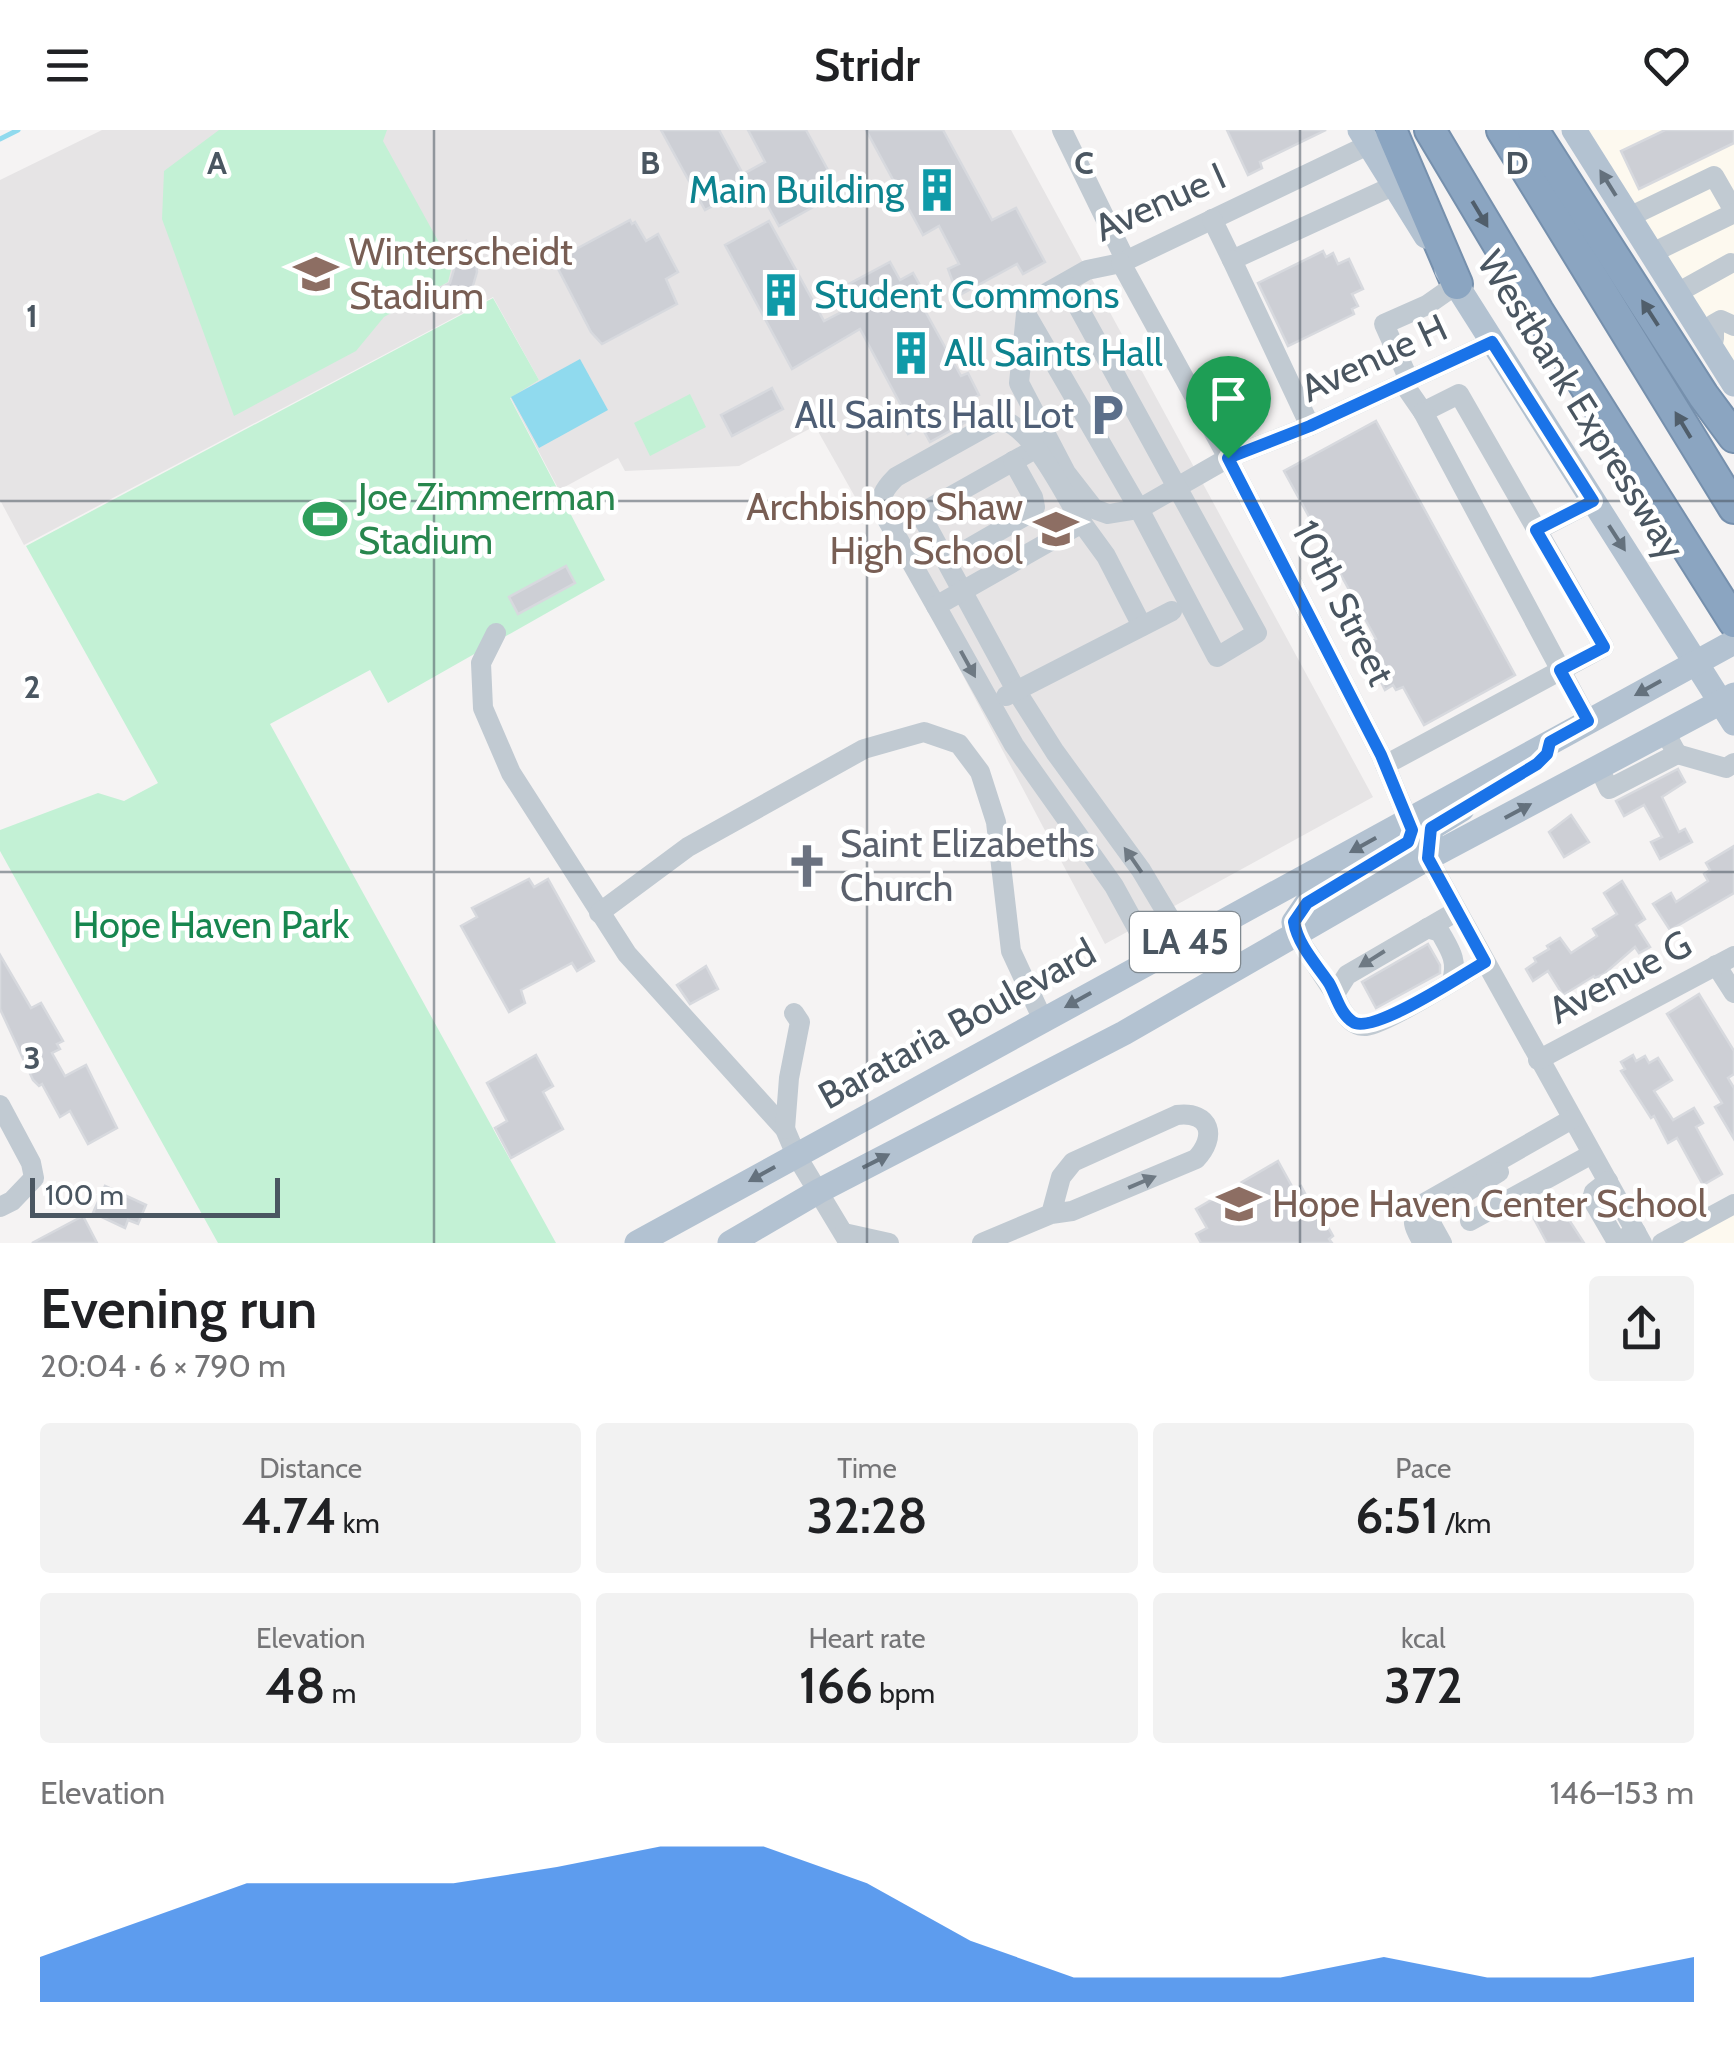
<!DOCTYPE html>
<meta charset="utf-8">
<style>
body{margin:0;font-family:Cabin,sans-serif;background:#f2f2f2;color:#202124;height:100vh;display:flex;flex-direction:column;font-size:38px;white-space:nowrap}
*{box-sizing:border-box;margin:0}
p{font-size:32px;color:#757577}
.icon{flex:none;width:55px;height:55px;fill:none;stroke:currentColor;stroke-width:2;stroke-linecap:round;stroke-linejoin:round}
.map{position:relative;height:1113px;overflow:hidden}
.details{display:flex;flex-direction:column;background:#fff;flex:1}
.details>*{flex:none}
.scale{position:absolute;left:30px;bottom:25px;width:250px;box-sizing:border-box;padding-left:10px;border:5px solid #4a5661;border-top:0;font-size:28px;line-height:35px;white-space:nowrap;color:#4a5661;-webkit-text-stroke:8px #fff;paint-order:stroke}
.pin{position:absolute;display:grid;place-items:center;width:85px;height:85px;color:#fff;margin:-102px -42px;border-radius:50% 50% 50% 0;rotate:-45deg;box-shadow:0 0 10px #0007}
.pin .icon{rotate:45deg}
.round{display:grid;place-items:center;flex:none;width:105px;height:105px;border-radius:10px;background:#f2f2f2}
.headline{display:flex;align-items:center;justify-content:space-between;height:170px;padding:0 40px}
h1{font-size:55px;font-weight:600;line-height:75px}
.metrics{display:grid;grid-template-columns:repeat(3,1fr);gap:15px;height:170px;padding:10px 40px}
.metrics div{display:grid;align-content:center;border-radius:10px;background:#f2f2f2;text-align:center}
.metrics b{font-size:50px;font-weight:600}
.metrics small{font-size:28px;font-weight:400}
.metrics p{font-size:28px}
.chart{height:280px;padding:20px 40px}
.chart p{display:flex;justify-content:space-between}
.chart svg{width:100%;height:180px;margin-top:10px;fill:#1a73e8;opacity:.7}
header{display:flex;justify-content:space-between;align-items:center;height:130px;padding:0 40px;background:#fff;font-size:45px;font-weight:600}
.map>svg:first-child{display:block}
.commercial{fill:#fdf9ef}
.education{fill:#e6e4e5}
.green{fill:#c3f1d5}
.water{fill:#90daee}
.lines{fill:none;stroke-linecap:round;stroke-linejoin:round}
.stream{stroke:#90daee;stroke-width:5}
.building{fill:#cdcfd5;stroke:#d7d9de;stroke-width:2.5}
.highway-casing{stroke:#7690ad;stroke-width:34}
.minor{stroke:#c1cad2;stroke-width:20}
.major{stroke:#b3c2d1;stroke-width:25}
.highway{stroke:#8ba5c1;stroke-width:30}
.oneway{fill:#64717d}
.oneway2{fill:#505e6b}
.oneway3{fill:#6e7983}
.route-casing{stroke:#fff;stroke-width:20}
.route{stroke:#1a73e8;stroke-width:12}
.grid{fill:none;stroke:#4a5661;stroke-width:2.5;stroke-opacity:0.55}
.labels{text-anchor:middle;stroke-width:9;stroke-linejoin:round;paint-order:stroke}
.shield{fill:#fff;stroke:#808990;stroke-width:2.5}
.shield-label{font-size:35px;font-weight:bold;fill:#4a5661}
.culture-label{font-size:38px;fill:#0d838f;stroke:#fff;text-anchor:start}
.street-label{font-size:38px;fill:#4a5661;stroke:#fff}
.education-label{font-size:38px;fill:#785e54;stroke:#fff;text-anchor:start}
.service-label{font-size:38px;fill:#4e5e75;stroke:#fff;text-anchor:end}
.leisure-label{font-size:38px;fill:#27864d;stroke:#fff;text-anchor:start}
.worship-label{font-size:38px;fill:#5b616d;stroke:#fff;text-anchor:start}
.park-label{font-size:38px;fill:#17864f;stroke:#fff}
.grid-label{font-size:32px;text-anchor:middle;font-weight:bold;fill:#4a5661;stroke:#fff;stroke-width:9;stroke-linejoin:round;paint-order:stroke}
</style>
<header><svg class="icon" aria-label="menu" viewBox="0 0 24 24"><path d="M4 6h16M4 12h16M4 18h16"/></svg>Stridr<svg class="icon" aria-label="heart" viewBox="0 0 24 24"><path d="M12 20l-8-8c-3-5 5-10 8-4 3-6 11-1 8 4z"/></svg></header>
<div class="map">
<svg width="1734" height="1113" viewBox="0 0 1734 1113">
<rect width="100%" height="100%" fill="#f5f3f3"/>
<g class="commercial">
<path d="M 1589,0 L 1734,0 L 1734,234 Z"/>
<path d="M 1734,1083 L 1734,1113 L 1675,1113 Z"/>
</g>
<path class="education" d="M 102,0 L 1011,0 L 1373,667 L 1105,814 L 877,383 L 863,381 L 815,296 L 739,336 L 625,341 L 618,328 L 559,360 L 510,267 L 539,250 L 493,167 L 24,415 L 0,370 L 0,50 Z"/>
<g class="green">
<path d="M 219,0 L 387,0 L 383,11 L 452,136 L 448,152 L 384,187 L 356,221 L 234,286 L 162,89 L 164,41 Z"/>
<path d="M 493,168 L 539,250 L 510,268 L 605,450 L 388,573 L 370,540 L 270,594 L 556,1113 L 218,1113 L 0,721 L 0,700 L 98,663 L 124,671 L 158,653 L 26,416 Z"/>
<path d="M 690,264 L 706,297 L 650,326 L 634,293 Z"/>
</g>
<path class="water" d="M 580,229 L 608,280 L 539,318 L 511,267 Z"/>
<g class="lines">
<path class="stream" d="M 0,9 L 18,0"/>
</g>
<g class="building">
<path d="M 661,0 L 719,0 L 743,44 L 765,32 L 748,0 L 806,0 L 840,62 L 779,96 L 755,53 L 705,80 Z"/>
<path d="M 866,0 L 943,0 L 992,90 L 1016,78 L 1045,132 L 1023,144 L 1017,134 L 958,166 L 948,139 L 959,134 L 939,96 L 923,105 Z"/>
<path d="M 1227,0 L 1326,0 L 1260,32 L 1262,38 L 1248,45 Z"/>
<path d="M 1665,0 L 1734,0 L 1734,13 L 1639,59 L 1621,21 Z"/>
<path d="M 630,90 L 632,94 L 635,92 L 646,111 L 658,104 L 678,142 L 666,149 L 677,174 L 602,214 L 591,202 L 554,131 Z"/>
<path d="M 769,91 L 824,191 L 855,175 L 845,156 L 890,132 L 900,150 L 913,143 L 925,164 L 918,168 L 961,246 L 968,243 L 979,265 L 967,271 L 975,287 L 930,312 L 921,296 L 908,304 L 896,282 L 903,279 L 860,199 L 792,239 L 725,115 Z"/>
<path d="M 466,111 L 475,126 L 477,142 L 472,159 L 462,172 L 447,180 L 436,161 L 450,153 L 455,136 L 447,122 Z"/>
<path d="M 1323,121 L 1326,127 L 1333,123 L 1338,134 L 1349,129 L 1363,159 L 1352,164 L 1358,176 L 1352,179 L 1354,184 L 1288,216 L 1258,153 Z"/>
<path d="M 772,258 L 783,279 L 732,306 L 721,285 Z"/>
<path d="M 1376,291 L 1515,545 L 1424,595 L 1403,557 L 1396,560 L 1393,555 L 1385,560 L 1379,548 L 1387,544 L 1370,512 L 1376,509 L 1284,341 Z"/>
<path d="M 566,436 L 575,453 L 518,484 L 509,467 Z"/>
<path d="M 1678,639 L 1685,652 L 1662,667 L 1679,702 L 1685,699 L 1692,712 L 1660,729 L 1651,712 L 1662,707 L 1644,675 L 1624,686 L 1616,671 Z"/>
<path d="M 1571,685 L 1589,712 L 1564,727 L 1549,702 Z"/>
<path d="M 1734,716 L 1734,763 L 1670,800 L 1653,774 L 1671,763 L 1676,772 L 1708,751 L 1704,744 L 1710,740 L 1706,733 Z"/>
<path d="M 529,749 L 534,757 L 548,749 L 594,831 L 577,841 L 572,833 L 521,860 L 525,873 L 509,882 L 461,796 L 477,787 L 472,778 Z"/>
<path d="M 1622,751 L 1645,789 L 1636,795 L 1650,817 L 1639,823 L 1635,817 L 1604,844 L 1595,848 L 1594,846 L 1563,865 L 1548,841 L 1533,851 L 1526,839 L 1536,832 L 1534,828 L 1549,819 L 1547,816 L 1560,808 L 1571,823 L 1597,806 L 1593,799 L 1617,784 L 1604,763 Z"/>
<path d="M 1428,814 L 1440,835 L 1440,843 L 1376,878 L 1362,852 Z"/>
<path d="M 0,825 L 31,878 L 41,873 L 63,911 L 57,914 L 60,919 L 52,923 L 65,946 L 86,935 L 117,998 L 88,1014 L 70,981 L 60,987 L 42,954 L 39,956 L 33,950 L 0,879 Z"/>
<path d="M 706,836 L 718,859 L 690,874 L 677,855 Z"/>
<path d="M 1699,864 L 1734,921 L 1734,944 L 1728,948 L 1734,958 L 1734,1009 L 1715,977 L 1722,973 L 1667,884 Z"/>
<path d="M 536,925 L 553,956 L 543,962 L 563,999 L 511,1028 L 495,998 L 507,991 L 487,953 Z"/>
<path d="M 1633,925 L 1636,931 L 1645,926 L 1649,933 L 1658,928 L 1672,950 L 1654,961 L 1673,990 L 1694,978 L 1703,993 L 1696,997 L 1722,1044 L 1703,1055 L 1677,1008 L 1668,1013 L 1654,986 L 1651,988 L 1621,941 L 1625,939 L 1621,932 Z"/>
<path d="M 1278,1031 L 1294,1060 L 1301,1056 L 1308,1069 L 1311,1067 L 1333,1106 L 1329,1109 L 1332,1113 L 1201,1113 L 1196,1104 L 1207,1098 L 1196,1079 Z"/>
<path d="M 105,1056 L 146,1075 L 138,1094 L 128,1090 L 125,1098 L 93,1083 Z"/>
<path d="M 1559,1073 L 1571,1093 L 1584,1113 L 1547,1113 L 1533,1087 Z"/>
<path d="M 83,1086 L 97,1113 L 32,1113 Z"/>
</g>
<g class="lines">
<g class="highway-casing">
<g id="highway">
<path d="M 1391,0 L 1457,154"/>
<path d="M 1430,0 L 1538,181 L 1734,492"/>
<path d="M 1502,0 L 1734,378"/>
<path d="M 1533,0 L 1703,265 L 1734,307"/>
</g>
</g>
<g class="minor">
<path d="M 1062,0 L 1126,131"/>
<path d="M 1368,15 L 1121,133 L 1087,140 L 1027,174 L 1019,253 L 1066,343 L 1094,379 L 1108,384 L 1139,379 L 1228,328 L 1310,296 L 1492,212"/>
<path d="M 1629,87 L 1714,46 L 1734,81"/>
<path d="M 1212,89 L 1232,130 L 1393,56"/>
<path d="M 1652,123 L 1734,83"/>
<path d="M 1232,130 L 1310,296"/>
<path d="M 1121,133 L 1228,328 L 1381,625 L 1408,690"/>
<path d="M 1677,163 L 1731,133"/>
<path d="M 1026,184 L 1139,379 L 1217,527 L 1257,503 L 1065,153"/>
<path d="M 1714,209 L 1714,194 L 1721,190 L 1734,196"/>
<path d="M 1409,250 L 1384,194 L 1427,175 L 1457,154"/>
<path d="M 1403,253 L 1423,282 L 1459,264 L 1537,400"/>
<path d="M 1423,282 L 1588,591"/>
<path d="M 920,383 L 1017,562 L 1055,622 L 1141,740 L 1184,812"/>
<path d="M 893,399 L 1035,319"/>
<path d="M 947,431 L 1030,383 L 1035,377 L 1033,367 L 1013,331"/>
<path d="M 936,476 L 884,384 C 880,365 883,360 896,347 L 1000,289 C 1033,297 1064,364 1082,393"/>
<path d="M 1142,496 L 1106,426 L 1082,393 L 936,476 L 1014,615 L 1114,756 L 1154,829"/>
<path d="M 496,503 L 481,533 L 483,578 L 511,643 L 627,824 L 785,999 L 796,1025 L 849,1113"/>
<path d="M 1006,566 L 1172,481"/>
<path d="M 1677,624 L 1726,638 L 1734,633"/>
<path d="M 1385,635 L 1604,517 L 1537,400 L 1593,371"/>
<path d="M 1599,638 L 1609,659 L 1677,624 L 1665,602"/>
<path d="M 1428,728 L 1642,1113"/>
<path d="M 1457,781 L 1347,845 L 1335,864 C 1339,877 1349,897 1366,896 C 1386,894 1463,845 1485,832"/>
<path d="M 599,783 L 688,717 L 864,619 L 924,602 L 959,614 L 980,642 L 996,692 L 1011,821 L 1043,890"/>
<path d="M 1427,798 L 1440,802 C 1450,820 1458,830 1452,851"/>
<path d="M 1296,805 L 1335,864"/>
<path d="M 1716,835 L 1734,863"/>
<path d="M 1538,930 L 1734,826"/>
<path d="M 0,975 L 31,1033 L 34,1048 L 12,1071 L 0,1077"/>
<path d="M 785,999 L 789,948 L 800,892 L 794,883"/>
<path d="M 1608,1051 L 1594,1062 L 1592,1069 L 1617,1112 L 1636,1102"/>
<path d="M 1470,1091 L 1592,1024"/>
<path d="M 844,1103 L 889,1113"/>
<path d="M 982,1113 L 1051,1084 L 1072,1081 L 1196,1029 C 1217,1007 1211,981 1177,985 L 1073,1032 L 1061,1047 L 1051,1084"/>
<path d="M 1423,1113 C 1414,1098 1409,1090 1421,1075 L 1572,989"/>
<path d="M 1442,1113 L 1432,1095 L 1432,1083 L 1499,1042"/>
<path d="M 1662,1113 L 1734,1074"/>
</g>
<g class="major">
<path d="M 1360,0 L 1426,106"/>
<path d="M 1574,0 L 1734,254"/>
<path d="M 1447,140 L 1734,593"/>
<path d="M 1428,728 L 1431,698 L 1462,679"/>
<path d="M 1296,805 L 1294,792 L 1307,773 L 1408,712 L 1412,706 L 1408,690"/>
<path d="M 637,1113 L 1734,512"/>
<path d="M 730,1113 L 819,1061 L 1124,903 L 1428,728 L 1734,565"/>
</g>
<use href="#highway" class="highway"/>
</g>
<defs><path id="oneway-solid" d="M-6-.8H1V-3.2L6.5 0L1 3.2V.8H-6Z" transform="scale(2.5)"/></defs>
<g class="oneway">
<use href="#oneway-solid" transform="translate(1608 53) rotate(-122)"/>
<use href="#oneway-solid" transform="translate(1617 408) rotate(57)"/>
<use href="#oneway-solid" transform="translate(1648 558) rotate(151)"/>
<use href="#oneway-solid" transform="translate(1518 681) rotate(-28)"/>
<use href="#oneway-solid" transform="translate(1363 715) rotate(151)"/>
<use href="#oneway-solid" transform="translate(1078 870) rotate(151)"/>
<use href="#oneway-solid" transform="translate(876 1031) rotate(-27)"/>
<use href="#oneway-solid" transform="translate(762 1044) rotate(151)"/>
</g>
<g class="oneway2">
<use href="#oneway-solid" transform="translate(1480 84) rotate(59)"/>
<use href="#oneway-solid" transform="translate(1650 183) rotate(-123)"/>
<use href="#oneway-solid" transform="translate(1683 295) rotate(-121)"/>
</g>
<g class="oneway3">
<use href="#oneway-solid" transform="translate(968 534) rotate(61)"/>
<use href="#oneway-solid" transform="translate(1133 730) rotate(-125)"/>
<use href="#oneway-solid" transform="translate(1372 829) rotate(148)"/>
<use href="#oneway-solid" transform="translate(1142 1052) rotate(-23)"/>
</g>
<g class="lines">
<g class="route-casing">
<path id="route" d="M 1492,212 L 1593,371 L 1536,400 L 1604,517 L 1560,540 L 1588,591 L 1550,612 L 1547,624 L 1537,634 L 1431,698 L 1428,728 L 1485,832 C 1462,845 1373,905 1353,892 C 1340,884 1336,865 1329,853 C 1316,834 1298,815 1294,792 L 1307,773 L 1408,712 L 1412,700 L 1381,625 L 1228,328 L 1310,296 Z"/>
</g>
<use href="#route" class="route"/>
</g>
<path class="grid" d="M 434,0 L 434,1113M 867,0 L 867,1113M 1300,0 L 1300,1113M 0,371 L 1734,371M 0,742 L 1734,742"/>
<defs>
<g id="building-bare" transform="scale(3.45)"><path d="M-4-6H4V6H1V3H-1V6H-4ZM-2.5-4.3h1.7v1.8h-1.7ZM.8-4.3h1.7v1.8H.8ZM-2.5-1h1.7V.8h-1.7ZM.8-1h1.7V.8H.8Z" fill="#0f9aa8" stroke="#fff" stroke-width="2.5" paint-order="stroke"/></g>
<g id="school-bare" transform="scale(3.45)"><path d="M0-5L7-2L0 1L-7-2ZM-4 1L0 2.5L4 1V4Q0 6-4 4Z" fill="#8d6e63" stroke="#fff" stroke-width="2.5" paint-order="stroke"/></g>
<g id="parking-bare" transform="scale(3.45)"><path d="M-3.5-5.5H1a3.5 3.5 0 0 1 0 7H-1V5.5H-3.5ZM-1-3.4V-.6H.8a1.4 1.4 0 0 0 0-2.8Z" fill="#5c6f8a" stroke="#fff" stroke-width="2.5" paint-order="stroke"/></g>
<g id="stadium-bare" transform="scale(3.45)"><path d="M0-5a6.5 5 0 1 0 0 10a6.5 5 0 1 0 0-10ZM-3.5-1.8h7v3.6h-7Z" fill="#2e9e5b" stroke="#fff" stroke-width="2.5" paint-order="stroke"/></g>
<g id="church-bare" transform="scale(3.45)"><path d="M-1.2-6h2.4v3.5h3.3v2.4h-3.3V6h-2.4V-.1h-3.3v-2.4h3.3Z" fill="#6b7280" stroke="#fff" stroke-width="2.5" paint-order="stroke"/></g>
</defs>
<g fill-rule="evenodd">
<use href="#building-bare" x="937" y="60"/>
<use href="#school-bare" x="316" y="144"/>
<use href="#building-bare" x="781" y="165"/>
<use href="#building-bare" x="911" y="223"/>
<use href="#parking-bare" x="1107" y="285"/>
<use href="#stadium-bare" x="325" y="389"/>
<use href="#school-bare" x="1056" y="399"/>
<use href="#church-bare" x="807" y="736"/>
<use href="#school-bare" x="1239" y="1074"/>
</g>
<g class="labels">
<rect class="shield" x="1130" y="782" width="110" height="60" rx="8"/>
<g class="shield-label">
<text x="1185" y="824">LA 45</text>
</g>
<g class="culture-label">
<text x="904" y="73" text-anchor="end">Main Building</text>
<text x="814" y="178">Student Commons</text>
<text x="944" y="236">All Saints Hall</text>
</g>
<g class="street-label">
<text transform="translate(1160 72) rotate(-24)" y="13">Avenue I</text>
<text transform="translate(1374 228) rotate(-25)" y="13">Avenue H</text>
<text transform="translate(1581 275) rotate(58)" y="13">Westbank Expressway</text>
<text transform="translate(1343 473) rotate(63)" y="13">10th Street</text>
<text transform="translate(1620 847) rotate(-28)" y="13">Avenue G</text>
<text transform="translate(957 894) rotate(-29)" y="13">Barataria Boulevard</text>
</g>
<g class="education-label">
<text x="349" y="135">Winterscheidt<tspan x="349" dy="44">Stadium</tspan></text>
<text x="1023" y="390" text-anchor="end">Archbishop Shaw<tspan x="1023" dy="44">High School</tspan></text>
<text x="1272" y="1087">Hope Haven Center School</text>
</g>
<g class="service-label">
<text x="1074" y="298">All Saints Hall Lot</text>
</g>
<g class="leisure-label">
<text x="358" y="380">Joe Zimmerman<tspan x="358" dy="44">Stadium</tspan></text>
</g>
<g class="worship-label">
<text x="840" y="727">Saint Elizabeths<tspan x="840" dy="44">Church</tspan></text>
</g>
<g class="park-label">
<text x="211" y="808">Hope Haven Park</text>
</g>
</g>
<g class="grid-label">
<text x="217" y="44">A</text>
<text x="650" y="44">B</text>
<text x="1084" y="44">C</text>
<text x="1517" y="44">D</text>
<text x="32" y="197">1</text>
<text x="32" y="568">2</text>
<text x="32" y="939">3</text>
</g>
</svg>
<div class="scale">100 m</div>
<div class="pin" style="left:1228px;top:328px;background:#1e9e55"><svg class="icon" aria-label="arrive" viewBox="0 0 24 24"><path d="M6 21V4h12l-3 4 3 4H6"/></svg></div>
</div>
<section class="details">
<div class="headline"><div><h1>Evening run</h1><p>20:04 · 6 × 790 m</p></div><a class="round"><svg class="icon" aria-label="share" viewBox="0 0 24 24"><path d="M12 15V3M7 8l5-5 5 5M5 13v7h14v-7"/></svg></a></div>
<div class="metrics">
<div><p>Distance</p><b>4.74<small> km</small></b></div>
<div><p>Time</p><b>32:28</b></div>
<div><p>Pace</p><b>6:51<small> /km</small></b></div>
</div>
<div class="metrics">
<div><p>Elevation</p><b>48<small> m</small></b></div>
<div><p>Heart rate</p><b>166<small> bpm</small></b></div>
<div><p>kcal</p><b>372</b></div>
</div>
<div class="chart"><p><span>Elevation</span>146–153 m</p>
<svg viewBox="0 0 160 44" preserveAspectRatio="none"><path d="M0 44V33L10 24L20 15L30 15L40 15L50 11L60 6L70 6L80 15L90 29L100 38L110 38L120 38L130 33L140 38L150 38L160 33V44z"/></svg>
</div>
</section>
